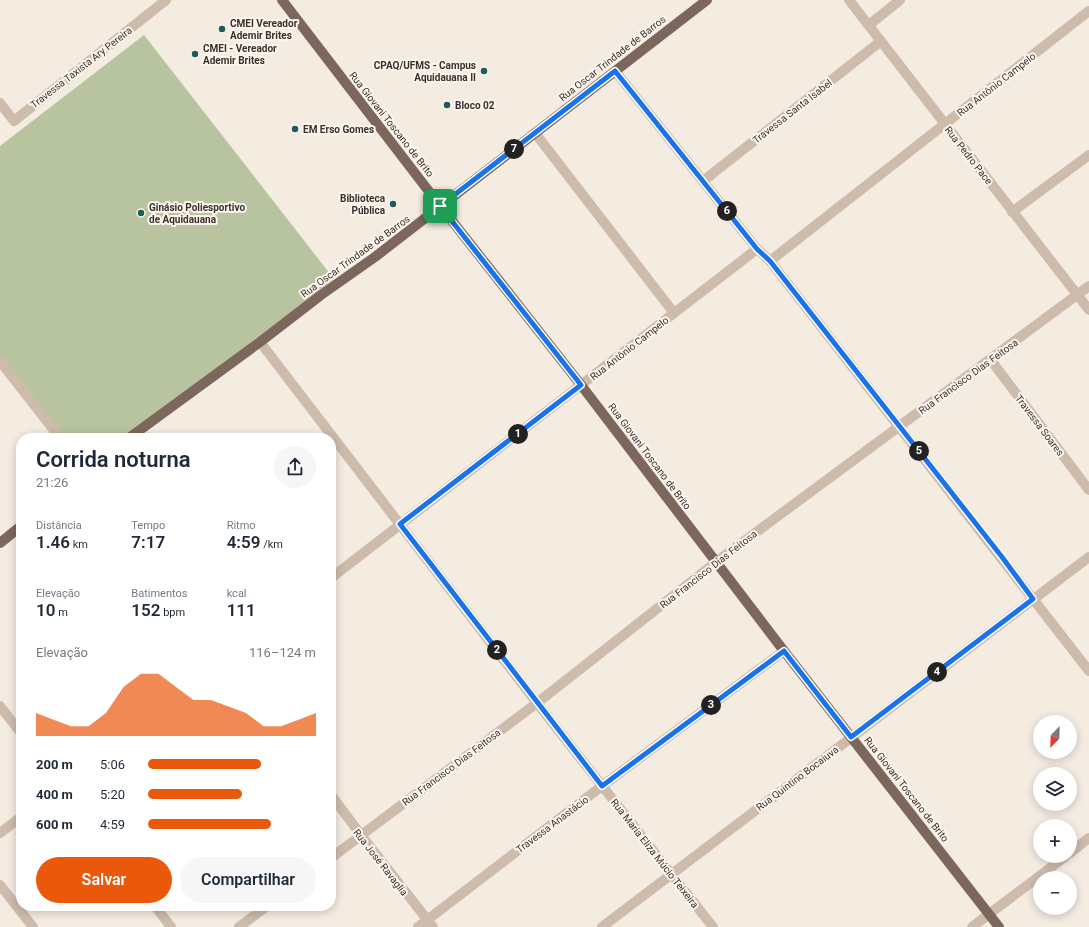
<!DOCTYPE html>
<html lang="pt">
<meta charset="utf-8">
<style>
body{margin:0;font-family:Roboto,sans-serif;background:#f6f6f7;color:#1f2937;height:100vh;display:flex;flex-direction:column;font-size:15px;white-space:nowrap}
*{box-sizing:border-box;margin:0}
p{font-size:13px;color:#747a83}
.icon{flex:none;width:22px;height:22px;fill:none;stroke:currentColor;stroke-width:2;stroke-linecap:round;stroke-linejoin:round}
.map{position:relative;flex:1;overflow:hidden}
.panel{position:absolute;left:16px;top:433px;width:320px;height:478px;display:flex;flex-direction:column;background:#fff;border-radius:16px;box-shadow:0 2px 10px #0003}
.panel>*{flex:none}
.needle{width:26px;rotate:203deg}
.controls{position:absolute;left:1033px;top:715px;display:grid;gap:8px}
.controls a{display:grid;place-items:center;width:44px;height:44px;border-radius:50%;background:#fff;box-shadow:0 2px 10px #0003;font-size:20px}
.pin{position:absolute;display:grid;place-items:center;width:34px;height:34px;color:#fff;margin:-17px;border-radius:8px;box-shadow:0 2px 6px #0006}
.km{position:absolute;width:20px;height:20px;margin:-10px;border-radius:50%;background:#222;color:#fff;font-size:11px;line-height:20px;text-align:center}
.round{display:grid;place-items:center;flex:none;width:42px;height:42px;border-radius:21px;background:#f6f6f7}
.overview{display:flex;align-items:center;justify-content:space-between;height:68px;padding:0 20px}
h1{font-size:22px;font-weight:600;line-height:30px}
.metrics{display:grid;grid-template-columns:repeat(3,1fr);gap:6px;height:68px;padding:4px 20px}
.metrics div{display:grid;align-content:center}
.metrics b{font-size:17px;font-weight:600}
.metrics small{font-size:11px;font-weight:400}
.metrics p{font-size:11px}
.chart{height:112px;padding:8px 20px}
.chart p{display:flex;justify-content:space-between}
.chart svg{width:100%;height:72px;margin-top:4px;fill:#ea580c;opacity:.7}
.cta{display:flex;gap:8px;margin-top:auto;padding:8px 20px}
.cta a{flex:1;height:46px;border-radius:24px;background:#ea580c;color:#fff;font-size:16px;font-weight:600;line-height:46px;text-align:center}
.cta a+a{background:#f6f6f7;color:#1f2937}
ul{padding:0 20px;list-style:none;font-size:13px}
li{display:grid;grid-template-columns:64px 48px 1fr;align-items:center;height:30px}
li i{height:10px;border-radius:5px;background:#ea580c}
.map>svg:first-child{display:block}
.green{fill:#b8c4a0}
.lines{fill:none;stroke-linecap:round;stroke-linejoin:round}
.minor{stroke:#cdbbac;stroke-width:10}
.major{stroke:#7d675c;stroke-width:10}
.route-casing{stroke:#fff;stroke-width:8}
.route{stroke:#1a73e8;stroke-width:5}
.poi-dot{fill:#1f5a5e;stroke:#fbf5ee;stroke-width:1.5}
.labels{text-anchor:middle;stroke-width:4;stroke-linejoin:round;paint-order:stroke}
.poi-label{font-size:10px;font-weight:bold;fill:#3b302b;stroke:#fbf5ee;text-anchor:start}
.street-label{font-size:10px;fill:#3b302b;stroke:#fbf5ee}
</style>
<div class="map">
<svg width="1089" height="927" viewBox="0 0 1089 927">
<rect width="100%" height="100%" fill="#f4ebe1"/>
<path class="green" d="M 144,35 L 334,279 L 127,438 L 61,438 L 0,357 L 0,146 Z"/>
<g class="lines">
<g class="minor">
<path d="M 849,0 L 1089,310"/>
<path d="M 869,25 L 900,0"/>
<path d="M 615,71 L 757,249 L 770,261 L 1089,671"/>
<path d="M 0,103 L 14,121 L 166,0"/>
<path d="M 535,133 L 674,313"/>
<path d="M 703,181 L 881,41"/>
<path d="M 1012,212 L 1089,155"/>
<path d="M 770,261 L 1089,11"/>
<path d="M 260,342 L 537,703 L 713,927"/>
<path d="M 990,359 L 1089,490"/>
<path d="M 0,361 L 60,438"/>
<path d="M 331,578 L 757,249"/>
<path d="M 0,706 L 21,733"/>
<path d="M 331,795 L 361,835 L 433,927"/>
<path d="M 0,833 L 21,817"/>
<path d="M 1070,853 L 1089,838"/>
<path d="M 331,858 L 537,703 L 724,556 L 1089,286"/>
<path d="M 0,885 L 33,927"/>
<path d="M 155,906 L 171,927"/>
<path d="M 239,927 L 267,906"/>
<path d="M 418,927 L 602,786 L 784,651"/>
<path d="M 602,927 L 1089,557"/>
<path d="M 972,927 L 1066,856"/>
</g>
<g class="major">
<path d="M 282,0 L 434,198 L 581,385 L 784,651 L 999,927"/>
<path d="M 129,438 L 260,342 L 321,295 L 375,257 L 707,0"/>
<path d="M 0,543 L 21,526"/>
</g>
</g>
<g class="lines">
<g class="route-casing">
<path id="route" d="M 615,71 L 757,249 L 770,261 L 1002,557 L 1033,599 L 851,737 L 784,651 L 602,786 L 400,524 L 581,385 L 440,206 Z"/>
</g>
<use href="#route" class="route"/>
</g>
<g class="poi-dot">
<circle cx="222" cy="29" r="4"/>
<circle cx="195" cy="54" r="4"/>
<circle cx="484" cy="71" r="4"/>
<circle cx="447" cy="105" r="4"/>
<circle cx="295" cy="129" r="4"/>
<circle cx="393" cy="204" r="4"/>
<circle cx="141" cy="213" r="4"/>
</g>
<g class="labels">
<g class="poi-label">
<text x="230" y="27">CMEI Vereador<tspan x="230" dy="12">Ademir Brites</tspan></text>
<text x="203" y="52">CMEI - Vereador<tspan x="203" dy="12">Ademir Brites</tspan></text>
<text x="476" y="69" text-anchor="end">CPAQ/UFMS - Campus<tspan x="476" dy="12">Aquidauana II</tspan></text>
<text x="455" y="109">Bloco 02</text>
<text x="303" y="133">EM Erso Gomes</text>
<text x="385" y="202" text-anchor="end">Biblioteca<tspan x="385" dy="12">Pública</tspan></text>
<text x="149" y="211">Ginásio Poliesportivo<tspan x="149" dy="12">de Aquidauana</tspan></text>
</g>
<g class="street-label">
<text transform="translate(612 58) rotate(-38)" y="4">Rua Oscar Trindade de Barros</text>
<text transform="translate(81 67) rotate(-38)" y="4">Travessa Taxista Ary Pereira</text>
<text transform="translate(996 84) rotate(-38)" y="4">Rua Antônio Campelo</text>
<text transform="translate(792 111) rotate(-38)" y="4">Travessa Santa Isabel</text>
<text transform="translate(392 124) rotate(52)" y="4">Rua Giovani Toscano de Brito</text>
<text transform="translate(969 155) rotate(52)" y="4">Rua Pedro Pace</text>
<text transform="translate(355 256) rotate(-36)" y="4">Rua Oscar Trindade de Barros</text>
<text transform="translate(629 348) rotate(-38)" y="4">Rua Antônio Campelo</text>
<text transform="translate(968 376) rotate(-36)" y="4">Rua Francisco Dias Feitosa</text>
<text transform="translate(1040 425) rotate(53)" y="4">Travessa Soares</text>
<text transform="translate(650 456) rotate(53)" y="4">Rua Giovani Toscano de Brito</text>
<text transform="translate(708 569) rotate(-38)" y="4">Rua Francisco Dias Feitosa</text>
<text transform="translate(451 767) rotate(-37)" y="4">Rua Francisco Dias Feitosa</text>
<text transform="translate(797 778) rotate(-37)" y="4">Rua Quintino Bocaiuva</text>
<text transform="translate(907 789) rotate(52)" y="4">Rua Giovani Toscano de Brito</text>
<text transform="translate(552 824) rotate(-37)" y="4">Travessa Anastácio</text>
<text transform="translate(655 853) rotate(52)" y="4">Rua Maria Eliza Múcio Teixeira</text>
<text transform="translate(381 862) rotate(52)" y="4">Rua José Ravaglia</text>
</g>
</g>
</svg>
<div class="controls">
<a><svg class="needle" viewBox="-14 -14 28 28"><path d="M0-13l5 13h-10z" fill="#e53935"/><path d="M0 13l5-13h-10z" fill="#747a83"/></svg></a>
<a><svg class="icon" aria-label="layers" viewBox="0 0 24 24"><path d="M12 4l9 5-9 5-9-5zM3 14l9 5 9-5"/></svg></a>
<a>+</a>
<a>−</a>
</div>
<div class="pin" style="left:440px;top:206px;background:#1e9e55"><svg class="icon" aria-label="arrive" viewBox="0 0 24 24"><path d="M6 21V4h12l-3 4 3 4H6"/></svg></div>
<b class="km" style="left:518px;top:434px">1</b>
<b class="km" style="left:497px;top:650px">2</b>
<b class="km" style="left:711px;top:705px">3</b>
<b class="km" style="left:937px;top:672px">4</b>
<b class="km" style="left:919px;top:451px">5</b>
<b class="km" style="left:727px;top:211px">6</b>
<b class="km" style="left:514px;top:149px">7</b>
<section class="panel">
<div class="overview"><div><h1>Corrida noturna</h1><p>21:26</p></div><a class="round"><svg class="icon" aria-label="share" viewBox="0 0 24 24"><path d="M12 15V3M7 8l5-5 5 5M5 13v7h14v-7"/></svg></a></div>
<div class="metrics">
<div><p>Distância</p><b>1.46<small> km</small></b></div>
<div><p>Tempo</p><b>7:17</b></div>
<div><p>Ritmo</p><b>4:59<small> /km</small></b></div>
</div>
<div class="metrics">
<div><p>Elevação</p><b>10<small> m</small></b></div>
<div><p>Batimentos</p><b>152<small> bpm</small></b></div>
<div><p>kcal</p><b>111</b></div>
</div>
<div class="chart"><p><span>Elevação</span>116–124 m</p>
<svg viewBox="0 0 160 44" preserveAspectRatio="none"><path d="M0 44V30L10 34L20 38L30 38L40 30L50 14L60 6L70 6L80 14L90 22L100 22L110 26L120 30L130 38L140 38L150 34L160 30V44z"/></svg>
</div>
<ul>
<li><b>200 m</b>5:06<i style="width:67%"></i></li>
<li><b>400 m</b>5:20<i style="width:56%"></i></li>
<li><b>600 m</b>4:59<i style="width:73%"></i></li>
</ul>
<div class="cta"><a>Salvar</a><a>Compartilhar</a></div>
</section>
</div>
